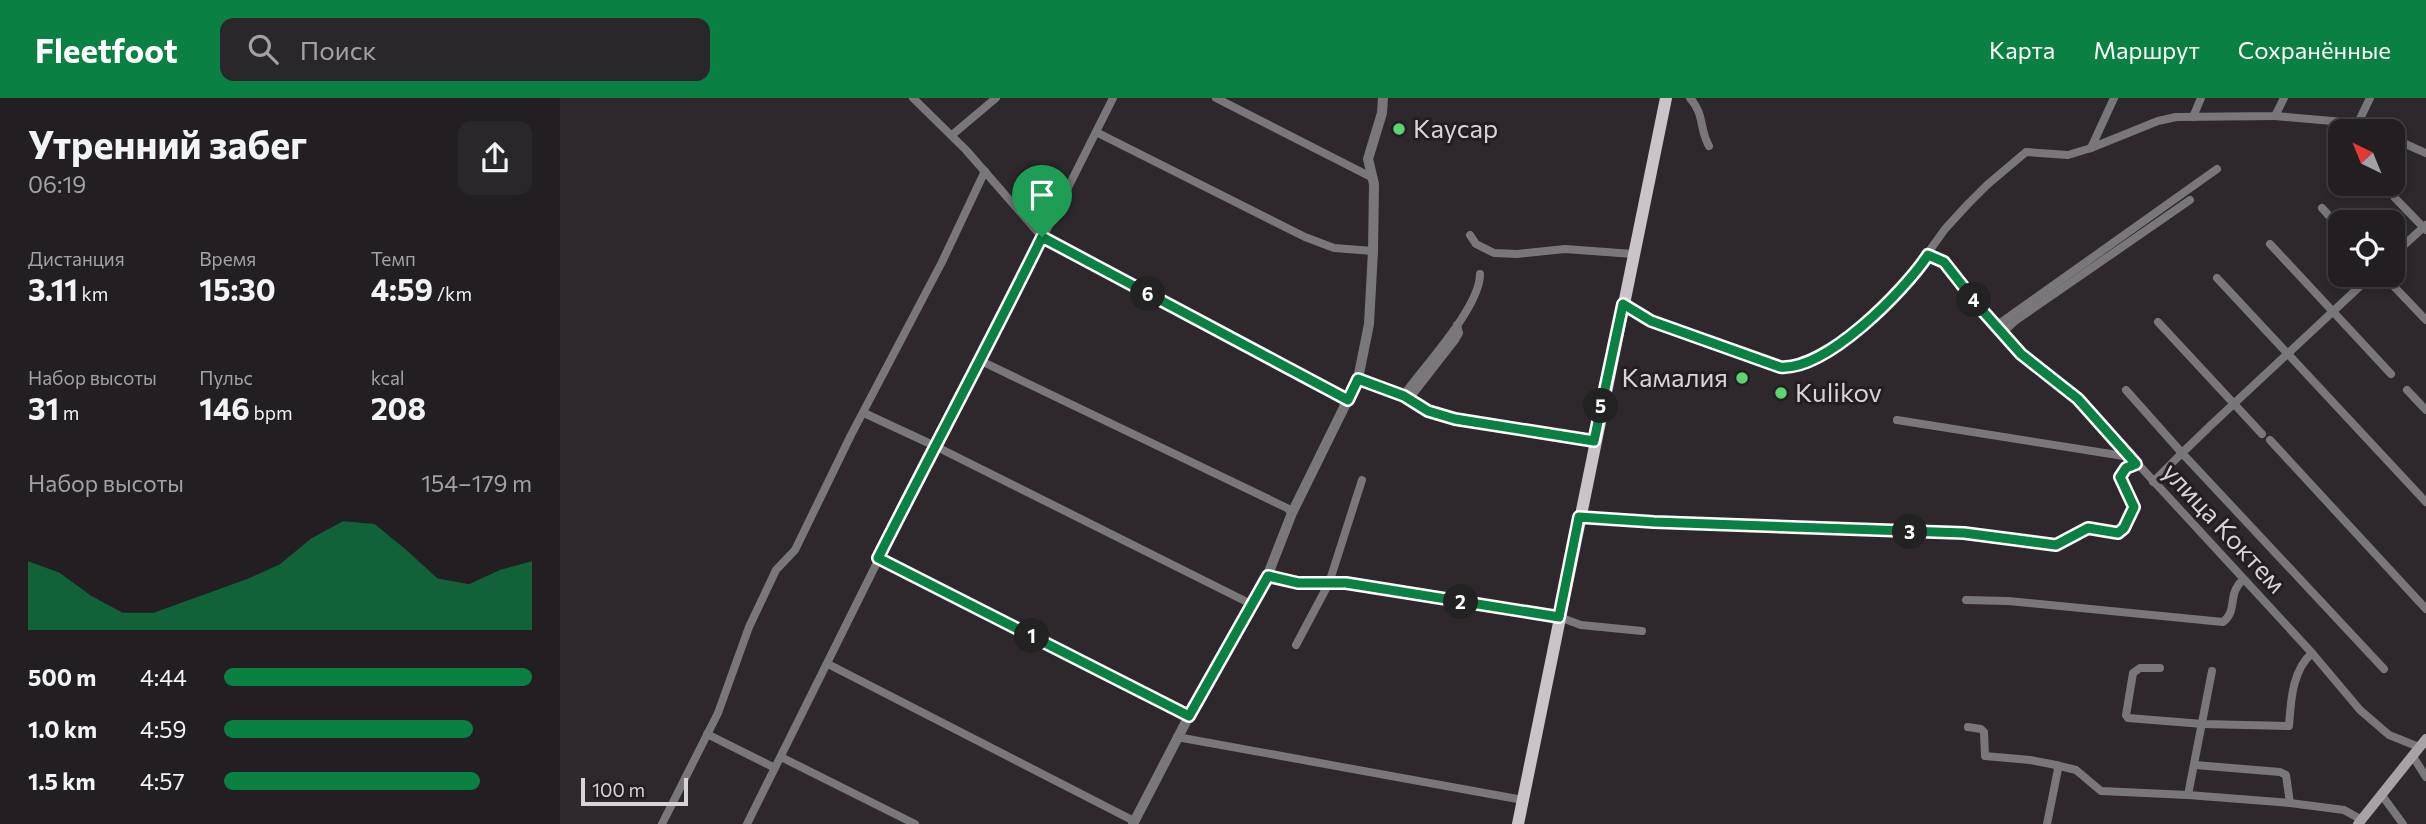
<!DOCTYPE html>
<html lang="ru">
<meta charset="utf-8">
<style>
body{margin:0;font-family:Commissioner,sans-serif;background:#2a272a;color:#f1f3f6;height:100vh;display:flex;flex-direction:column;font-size:26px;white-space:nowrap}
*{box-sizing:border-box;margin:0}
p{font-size:23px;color:#a2a2a5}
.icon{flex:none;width:38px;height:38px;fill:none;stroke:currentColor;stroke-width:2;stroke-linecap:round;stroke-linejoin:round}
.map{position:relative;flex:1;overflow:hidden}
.drawer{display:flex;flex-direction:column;background:#221e22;width:560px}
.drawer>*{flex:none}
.needle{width:46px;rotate:317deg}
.controls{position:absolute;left:1768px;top:21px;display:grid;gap:14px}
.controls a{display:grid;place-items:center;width:77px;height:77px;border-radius:14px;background:#221e22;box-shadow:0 4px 10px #0003,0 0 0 2px #3f3c40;font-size:35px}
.scale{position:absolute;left:21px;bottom:18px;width:107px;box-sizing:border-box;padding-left:7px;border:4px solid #d7d3d7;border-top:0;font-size:19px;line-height:24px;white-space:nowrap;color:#d7d3d7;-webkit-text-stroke:5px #241e24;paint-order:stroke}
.pin{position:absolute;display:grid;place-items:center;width:60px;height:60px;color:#fff;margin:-72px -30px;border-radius:50% 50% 50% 0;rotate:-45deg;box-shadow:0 0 7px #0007}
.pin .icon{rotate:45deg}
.km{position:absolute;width:35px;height:35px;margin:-18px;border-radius:50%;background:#222;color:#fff;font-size:19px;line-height:35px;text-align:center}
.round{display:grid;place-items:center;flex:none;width:74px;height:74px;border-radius:14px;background:#2a272a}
.overview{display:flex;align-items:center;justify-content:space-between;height:119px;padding:0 28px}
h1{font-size:38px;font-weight:700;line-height:52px}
.stats{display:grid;grid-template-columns:repeat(3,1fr);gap:10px;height:119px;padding:7px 28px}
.stats div{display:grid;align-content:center}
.stats b{font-size:30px;font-weight:700}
.stats small{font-size:19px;font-weight:400}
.stats p{font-size:19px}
.chart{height:196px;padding:14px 28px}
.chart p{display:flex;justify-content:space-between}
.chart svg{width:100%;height:126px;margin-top:7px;fill:#0b8043;opacity:.7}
ul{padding:0 28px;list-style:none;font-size:23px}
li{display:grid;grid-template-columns:112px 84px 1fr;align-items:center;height:52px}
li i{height:18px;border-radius:9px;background:#0b8043}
header{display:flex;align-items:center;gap:42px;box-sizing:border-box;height:98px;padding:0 35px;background:#0b8043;color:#fff}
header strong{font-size:33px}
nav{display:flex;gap:38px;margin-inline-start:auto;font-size:24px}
.search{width:490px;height:63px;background:#2a272a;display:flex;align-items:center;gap:18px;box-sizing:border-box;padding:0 24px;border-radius:14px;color:#a2a2a5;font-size:26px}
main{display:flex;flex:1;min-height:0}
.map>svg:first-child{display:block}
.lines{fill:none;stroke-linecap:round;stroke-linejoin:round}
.minor{stroke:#7a777a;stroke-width:8}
.tertiary{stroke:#7a777a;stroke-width:10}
.secondary{stroke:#a7a2a7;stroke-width:10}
.primary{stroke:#cac4ca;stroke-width:12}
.route-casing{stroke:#fff;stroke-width:14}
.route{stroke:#0b8043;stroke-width:9}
.poi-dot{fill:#5bd56e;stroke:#241e24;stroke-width:2.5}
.labels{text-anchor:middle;stroke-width:6;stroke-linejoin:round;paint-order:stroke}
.poi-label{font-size:26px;fill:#d7d3d7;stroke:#241e24;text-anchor:start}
.street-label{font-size:26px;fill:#d7d3d7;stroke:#241e24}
</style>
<header>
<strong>Fleetfoot</strong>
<div class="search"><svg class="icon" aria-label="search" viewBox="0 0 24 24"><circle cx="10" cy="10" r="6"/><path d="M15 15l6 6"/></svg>Поиск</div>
<nav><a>Карта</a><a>Маршрут</a><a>Сохранённые</a></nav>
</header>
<main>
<section class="drawer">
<div class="overview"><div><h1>Утренний забег</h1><p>06:19</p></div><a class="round"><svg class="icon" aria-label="share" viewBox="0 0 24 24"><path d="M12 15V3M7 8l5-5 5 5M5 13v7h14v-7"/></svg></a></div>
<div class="stats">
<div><p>Дистанция</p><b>3.11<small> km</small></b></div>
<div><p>Время</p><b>15:30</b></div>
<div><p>Темп</p><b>4:59<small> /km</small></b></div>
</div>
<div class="stats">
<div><p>Набор высоты</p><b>31<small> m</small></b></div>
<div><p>Пульс</p><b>146<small> bpm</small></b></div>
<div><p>kcal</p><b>208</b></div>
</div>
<div class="chart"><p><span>Набор высоты</span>154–179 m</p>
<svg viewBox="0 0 160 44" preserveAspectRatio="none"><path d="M0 44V20L10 24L20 32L30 38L40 38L50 34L60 30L70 26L80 21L90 12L100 6L110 7L120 16L130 26L140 28L150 23L160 20V44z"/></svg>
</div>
<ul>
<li><b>500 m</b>4:44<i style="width:100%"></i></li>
<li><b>1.0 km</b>4:59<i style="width:81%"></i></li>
<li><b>1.5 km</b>4:57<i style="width:83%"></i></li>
</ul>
</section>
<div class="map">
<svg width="1866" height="726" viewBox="0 0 1866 726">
<rect width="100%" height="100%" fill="#2e282d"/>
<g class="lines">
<g class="minor">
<path d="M 353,0 L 406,52 L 482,139 L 788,302"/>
<path d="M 656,0 L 813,80"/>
<path d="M 1130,0 C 1145,17 1139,31 1149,48"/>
<path d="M 1715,18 L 1784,24 L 1814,33"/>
<path d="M 1633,19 L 1641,0"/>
<path d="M 1797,27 L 1810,0"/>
<path d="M 536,34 L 745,139 L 774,150 L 813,153"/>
<path d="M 392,37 L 436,0"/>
<path d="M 1832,40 L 1866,55"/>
<path d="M 1531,50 L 1554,0"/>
<path d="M 1835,100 L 1866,132"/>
<path d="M 1762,110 L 1780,130"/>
<path d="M 910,137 L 916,146 L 934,155 L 957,156 L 1005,151 L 1073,156"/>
<path d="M 1710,146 L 1831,276"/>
<path d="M 1368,157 L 1384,164 L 1421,211 L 1461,255 L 1518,301 L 1752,555"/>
<path d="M 1832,158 L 1866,127"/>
<path d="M 1823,177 L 1866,222"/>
<path d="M 1657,180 L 1866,404"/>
<path d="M 1063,207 L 1091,223 L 1220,269 L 1230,270 L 1253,263 L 1289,239 L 1347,184 L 1385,131 L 1408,106 L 1427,87 L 1466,54 L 1508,57 L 1531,50 L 1598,23 L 1616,19 L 1715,18 L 1724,0"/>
<path d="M 1598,224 L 1702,336"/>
<path d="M 1436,228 L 1657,71"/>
<path d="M 1442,235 L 1455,223 L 1630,102"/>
<path d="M 421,263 L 727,410 L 732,415"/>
<path d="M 798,281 L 843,298 L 868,313 L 895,321 L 1034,343"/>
<path d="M 1566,292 L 1622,355 L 1593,384"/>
<path d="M 1847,292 L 1866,312"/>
<path d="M 843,298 C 863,269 920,210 920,176"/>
<path d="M 849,301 L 895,242 L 899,235 L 897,227"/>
<path d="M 304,315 L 375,348 L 693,507"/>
<path d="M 1337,322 L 1570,359"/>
<path d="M 1650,328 L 1812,177"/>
<path d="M 1648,330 L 1622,355 L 1824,571"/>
<path d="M 1710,342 L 1866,511"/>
<path d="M 1019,419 L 1094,424 L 1404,435 L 1496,447 L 1528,430 L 1558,435 L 1561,433 L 1574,409 L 1560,379 L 1566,370 L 1576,366"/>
<path d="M 318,460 L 629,618"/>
<path d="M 707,479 L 738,485 L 786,486 L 999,519 L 1021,527 L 1082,533"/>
<path d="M 1406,502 L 1448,503 L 1663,524 C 1678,513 1667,495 1683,482"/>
<path d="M 736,547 L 769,485 L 802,382"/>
<path d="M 268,566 L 574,723"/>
<path d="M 1600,570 L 1580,570 L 1573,575 L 1566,617 L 1568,620 L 1643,626 L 1729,628 C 1731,602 1732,573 1752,555 L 1800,612 L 1829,637 L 1859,649 L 1863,647"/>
<path d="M 1652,573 L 1628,697 L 1730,705 L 1784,712 L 1802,722"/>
<path d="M 1408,629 L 1421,631 L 1424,634 L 1425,658 L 1470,662 L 1496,667 L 1498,671 L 1487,726"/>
<path d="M 147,636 L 215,670"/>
<path d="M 617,639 L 963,702"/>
<path d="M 1852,657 L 1866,679"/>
<path d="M 221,659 L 355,726"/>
<path d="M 1496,667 L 1516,672 L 1541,693 L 1628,697"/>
<path d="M 1635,667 L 1720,674 L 1726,677 L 1730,705"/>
<path d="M 1821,696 L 1843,726"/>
<path d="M 102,726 L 158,615 L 189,529 L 216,472 L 235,452 L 291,337 L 382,164 L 425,73"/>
<path d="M 187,726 L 375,348 L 421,263 L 553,0"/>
</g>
<path class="tertiary" d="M 573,726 L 629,618 L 693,507 L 707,479 L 732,415 L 798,281 L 809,226 L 813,153 L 814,86 L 808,61 L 822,15 L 823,0"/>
<path class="secondary" d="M 1798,726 L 1866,641"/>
<path class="primary" d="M 958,726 L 1106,0"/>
</g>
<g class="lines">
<g class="route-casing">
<path id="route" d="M 482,139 L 788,302 L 798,281 L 844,298 L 868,313 L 895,321 L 1034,343 L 1063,206 L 1091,223 L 1220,269 C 1266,273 1344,193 1368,157 L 1384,164 L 1421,211 L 1461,256 L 1518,301 L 1576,366 L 1566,370 L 1560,379 L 1574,409 L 1564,430 L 1558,435 L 1528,430 L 1496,447 L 1404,435 L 1094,424 L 1019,419 L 999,519 L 786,485 L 738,485 L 708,478 L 629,618 L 318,460 C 372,353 429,247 482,139 Z"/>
</g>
<use href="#route" class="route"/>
</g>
<g class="poi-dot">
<circle cx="839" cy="31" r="7"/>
<circle cx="1182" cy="280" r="7"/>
<circle cx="1221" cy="295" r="7"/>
</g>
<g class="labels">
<g class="poi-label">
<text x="853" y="40">Каусар</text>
<text x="1168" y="289" text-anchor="end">Камалия</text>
<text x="1235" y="304">Kulikov</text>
</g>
<g class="street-label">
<text transform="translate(1664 430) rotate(47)" y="9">улица Коктем</text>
</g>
</g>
</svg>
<div class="controls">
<a><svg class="needle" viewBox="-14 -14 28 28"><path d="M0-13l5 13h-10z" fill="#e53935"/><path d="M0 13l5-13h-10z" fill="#a2a2a5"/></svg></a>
<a><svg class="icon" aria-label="locate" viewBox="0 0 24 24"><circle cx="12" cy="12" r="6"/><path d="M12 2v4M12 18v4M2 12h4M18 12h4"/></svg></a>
</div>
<div class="scale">100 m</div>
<div class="pin" style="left:482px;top:139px;background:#1e9e55"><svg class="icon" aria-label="arrive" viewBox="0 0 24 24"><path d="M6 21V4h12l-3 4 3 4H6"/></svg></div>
<b class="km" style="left:472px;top:538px">1</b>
<b class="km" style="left:901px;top:504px">2</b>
<b class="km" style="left:1350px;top:434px">3</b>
<b class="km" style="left:1414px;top:202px">4</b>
<b class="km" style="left:1041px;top:308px">5</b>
<b class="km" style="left:588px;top:196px">6</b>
</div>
</main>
